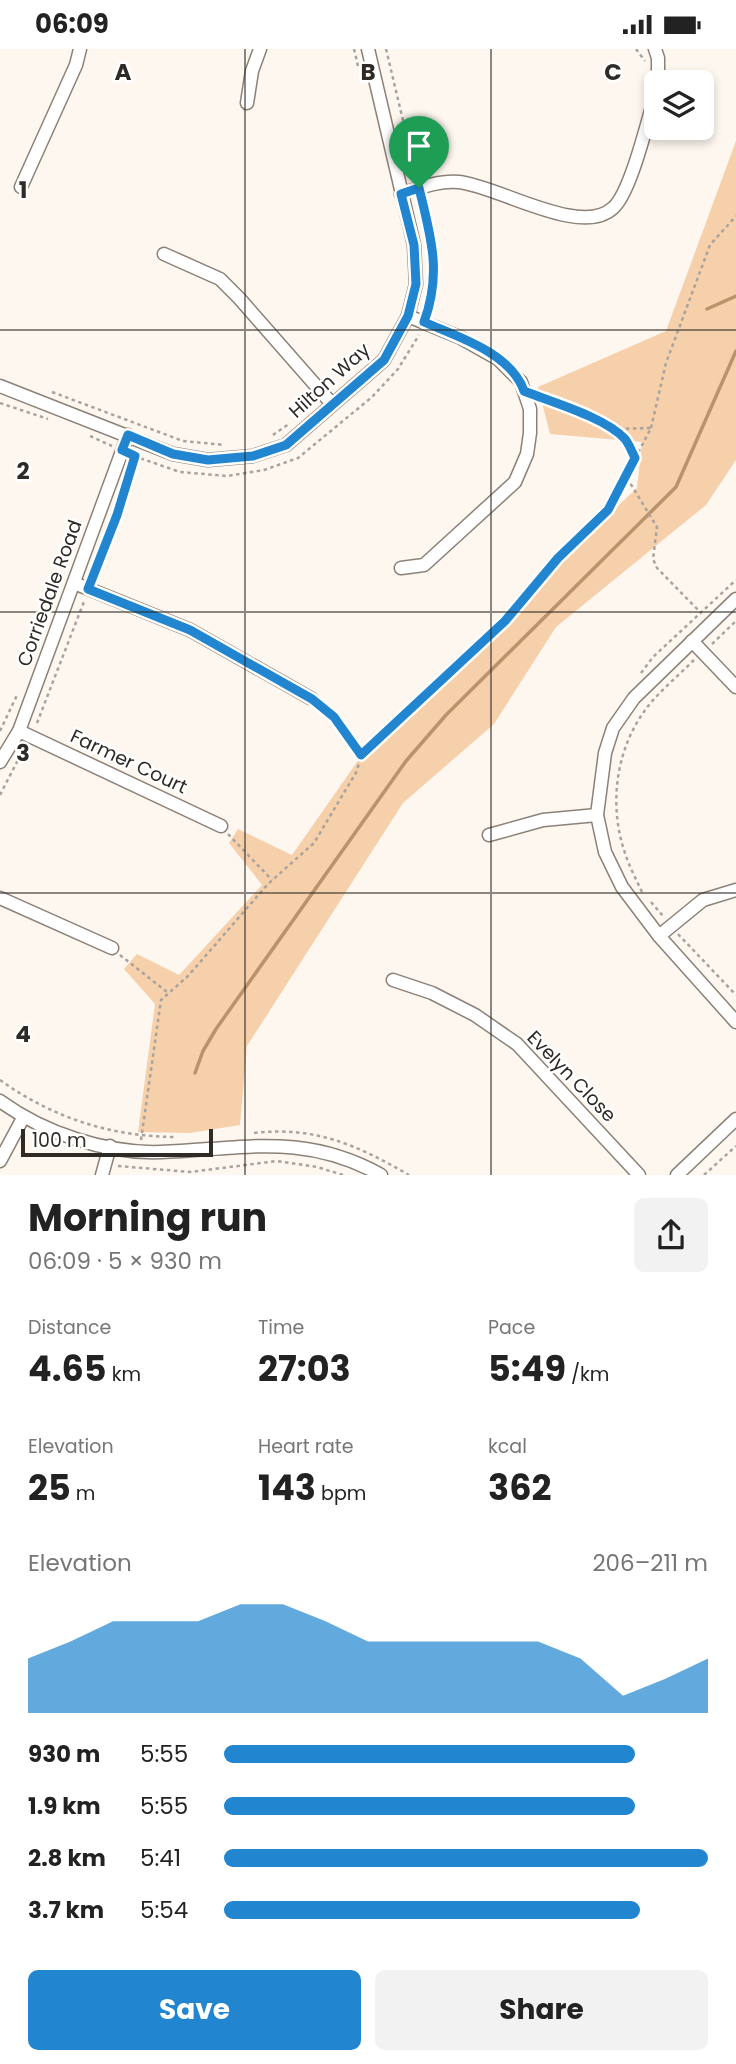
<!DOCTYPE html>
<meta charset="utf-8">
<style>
body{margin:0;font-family:Poppins,sans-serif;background:#f2f2f2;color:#222;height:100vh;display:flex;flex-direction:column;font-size:26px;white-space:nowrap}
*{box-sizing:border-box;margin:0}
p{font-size:23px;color:#767676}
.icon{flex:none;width:38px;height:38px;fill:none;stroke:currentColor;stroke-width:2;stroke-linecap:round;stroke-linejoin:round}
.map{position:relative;height:1126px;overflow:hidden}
.drawer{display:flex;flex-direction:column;background:#fff;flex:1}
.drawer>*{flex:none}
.controls{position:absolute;left:644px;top:21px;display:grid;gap:14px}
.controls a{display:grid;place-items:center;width:70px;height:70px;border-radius:10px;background:#fff;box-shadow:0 4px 10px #0003;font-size:35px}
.scale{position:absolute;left:21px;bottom:18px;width:192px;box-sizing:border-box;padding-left:7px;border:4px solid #2e2a26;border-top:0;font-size:19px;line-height:24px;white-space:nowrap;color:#2e2a26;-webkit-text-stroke:5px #fff;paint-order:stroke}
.pin{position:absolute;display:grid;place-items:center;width:60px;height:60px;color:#fff;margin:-72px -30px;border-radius:50% 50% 50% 0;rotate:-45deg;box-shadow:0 0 7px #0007}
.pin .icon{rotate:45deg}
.round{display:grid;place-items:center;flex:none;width:74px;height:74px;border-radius:10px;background:#f2f2f2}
.headline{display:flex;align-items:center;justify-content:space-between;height:119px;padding:0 28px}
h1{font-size:38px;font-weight:700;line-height:52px}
.metrics{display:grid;grid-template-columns:repeat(3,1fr);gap:10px;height:119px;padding:7px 28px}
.metrics div{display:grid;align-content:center}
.metrics b{font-size:35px;font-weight:700}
.metrics small{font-size:19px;font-weight:400}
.metrics p{font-size:19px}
.chart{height:196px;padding:14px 28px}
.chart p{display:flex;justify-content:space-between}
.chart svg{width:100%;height:126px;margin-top:7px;fill:#2185d0;opacity:.7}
.primary-button{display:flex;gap:14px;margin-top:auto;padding:14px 28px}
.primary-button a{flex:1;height:80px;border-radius:10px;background:#2185d0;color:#fff;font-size:28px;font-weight:700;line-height:80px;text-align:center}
.primary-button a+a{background:#f2f2f2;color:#222}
ul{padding:0 28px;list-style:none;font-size:23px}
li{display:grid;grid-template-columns:112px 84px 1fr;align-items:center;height:52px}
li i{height:18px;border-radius:9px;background:#2185d0}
.status{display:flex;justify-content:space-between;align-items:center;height:49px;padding:0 35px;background:#fff;direction:ltr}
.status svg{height:19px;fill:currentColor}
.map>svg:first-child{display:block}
.green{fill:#f6d0ab}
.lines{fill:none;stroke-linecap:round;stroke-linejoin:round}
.stream{stroke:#ba936b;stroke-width:3.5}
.street-casing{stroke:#8b8177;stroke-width:15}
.path{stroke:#a9a39d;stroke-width:2.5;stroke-dasharray:3.5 3.5;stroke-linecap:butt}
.street{stroke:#fff;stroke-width:12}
.route-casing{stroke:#fff;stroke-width:14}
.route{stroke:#2185d0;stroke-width:9}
.grid{fill:none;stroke:#2e2a26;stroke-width:2;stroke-opacity:0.55}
.labels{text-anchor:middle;stroke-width:5;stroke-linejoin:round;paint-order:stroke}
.street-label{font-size:19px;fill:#2e2a26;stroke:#fff}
.grid-label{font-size:23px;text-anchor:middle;font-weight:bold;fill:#2e2a26;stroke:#fff;stroke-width:5;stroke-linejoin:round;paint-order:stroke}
</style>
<div class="status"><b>06:09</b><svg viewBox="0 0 49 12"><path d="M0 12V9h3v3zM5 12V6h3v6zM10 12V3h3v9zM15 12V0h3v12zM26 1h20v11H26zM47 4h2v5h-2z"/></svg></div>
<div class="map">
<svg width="736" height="1126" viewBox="0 0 736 1126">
<rect width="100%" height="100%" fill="#fef7f0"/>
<path class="green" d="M 736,92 L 736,411 L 706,456 L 556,578 L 494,675 L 403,754 L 247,997 L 240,1076 L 190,1084 L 138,1083 L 155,955 L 124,920 L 137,905 L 179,926 L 262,836 L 229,794 L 238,780 L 292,806 L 378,683 L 637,439 L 642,393 L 550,385 L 538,338 L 666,282 Z"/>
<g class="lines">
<g class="stream">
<path d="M 707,260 L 736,247"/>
<path d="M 195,1024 L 203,1002 L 216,980 L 406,712 L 446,666 L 676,438 L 736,302"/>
</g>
<g class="street-casing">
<g id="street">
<path d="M 655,0 L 658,9 L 658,33"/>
<path d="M 247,54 L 252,22 L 260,0"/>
<path d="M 21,138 L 76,16 L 80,0"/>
<path d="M 401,145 C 419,139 440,131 459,133 C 498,137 581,189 613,159 C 631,144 648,69 656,44"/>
<path d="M 164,205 L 220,230 L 239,249 L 332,355"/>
<path d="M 0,337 L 173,405 L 208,411 L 253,407 L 286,396 L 384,311 L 408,267 L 416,235 L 414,196 L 368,0"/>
<path d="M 401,519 L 424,516 L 515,433 L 527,405 L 530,384 L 530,360 L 521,333 L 498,310 L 459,288 L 408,267"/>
<path d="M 74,534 L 190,581 L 312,650"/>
<path d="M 736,550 L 634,649 L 613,679 L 605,704 L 597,766 L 605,803 L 622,838 L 659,887 L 736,973"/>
<path d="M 692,592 L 736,638"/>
<path d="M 19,682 L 221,777"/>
<path d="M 0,713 L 19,682 L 128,386"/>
<path d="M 489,786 L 543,771 L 597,766"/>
<path d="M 0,849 L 112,899"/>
<path d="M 659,887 L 703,851 L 736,841"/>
<path d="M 393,931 L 432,944 L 475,966 L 517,995 L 639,1126"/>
<path d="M 0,1052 C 44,1084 106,1105 161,1103 C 243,1100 304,1083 381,1126"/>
<path d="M 0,1112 L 23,1069"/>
<path d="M 102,1126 L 110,1097"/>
<path d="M 677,1126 L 736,1070"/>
</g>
</g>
<g class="path">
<path d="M 354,0 L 358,17"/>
<path d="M 386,0 L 416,126"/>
<path d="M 636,0 L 645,12"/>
<path d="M 422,149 C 433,195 439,216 427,263"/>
<path d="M 52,343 L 183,392 L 225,396"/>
<path d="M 0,354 L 48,370"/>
<path d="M 651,379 L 666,314 L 710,196 L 736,167"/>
<path d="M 612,380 L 625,390 L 635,409"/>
<path d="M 273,386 L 290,374"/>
<path d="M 90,387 L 112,397"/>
<path d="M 134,407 L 180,423 L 227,427 L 264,421 L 298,409 L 372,348 L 398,320 L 419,286"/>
<path d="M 627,429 L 657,478 L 653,510 L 657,519 L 700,563"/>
<path d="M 93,527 L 117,466 L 135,408"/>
<path d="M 712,595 L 736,572"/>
<path d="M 641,624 L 653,608 L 736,531"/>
<path d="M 320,657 L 334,668 L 360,705"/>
<path d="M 37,674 L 85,550"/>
<path d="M 0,682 L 18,644"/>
<path d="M 0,746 L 21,705"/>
<path d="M 228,785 L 272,831"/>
<path d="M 642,843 C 636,830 629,817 625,804 C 608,755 616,697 649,656 C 662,640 679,626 694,611"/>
<path d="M 651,853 L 663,867"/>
<path d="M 678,885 L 736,946"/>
<path d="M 120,906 L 167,943"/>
<path d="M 0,1031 C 53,1069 112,1088 177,1088"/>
<path d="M 254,1084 C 315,1077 357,1096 409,1126"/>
<path d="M 141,1091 L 161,951 L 188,927 L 268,835 L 314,794 L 357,722 L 361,706 L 505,572 L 558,509 L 608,461 L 651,379 L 612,380 L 581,364 L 539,348"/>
<path d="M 118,1117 L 190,1123 L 277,1112 L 317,1118 L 343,1126"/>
<path d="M 704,1126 L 736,1097"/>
</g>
<use href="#street" class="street"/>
</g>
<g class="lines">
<g class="route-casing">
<path id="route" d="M 419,139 C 431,188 442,224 424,273 C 458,288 511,304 524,342 C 551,353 605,368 625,390 C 629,395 632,403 635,409 L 608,461 L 558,509 L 505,572 L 361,706 L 334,668 L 312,650 L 190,581 L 88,540 L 117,466 L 135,407 L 122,401 L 128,386 L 173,405 L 208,411 L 253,407 L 286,396 L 384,311 L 408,267 L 416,235 L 414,196 L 401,145 Z"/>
</g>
<use href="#route" class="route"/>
</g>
<path class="grid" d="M 245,0 L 245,1126M 491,0 L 491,1126M 0,281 L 736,281M 0,563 L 736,563M 0,844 L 736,844"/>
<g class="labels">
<g class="street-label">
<text transform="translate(329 331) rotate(-42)" y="7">Hilton Way</text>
<text transform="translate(49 544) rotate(-70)" y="7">Corriedale Road</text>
<text transform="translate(129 712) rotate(25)" y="7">Farmer Court</text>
<text transform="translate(572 1027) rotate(46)" y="7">Evelyn Close</text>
</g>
</g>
<g class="grid-label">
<text x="123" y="31">A</text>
<text x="368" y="31">B</text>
<text x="613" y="31">C</text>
<text x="23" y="149">1</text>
<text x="23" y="430">2</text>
<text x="23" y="712">3</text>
<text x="23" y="993">4</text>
</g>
</svg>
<div class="controls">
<a><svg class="icon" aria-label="layers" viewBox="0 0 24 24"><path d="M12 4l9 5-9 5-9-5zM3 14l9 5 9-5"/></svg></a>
</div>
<div class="scale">100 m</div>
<div class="pin" style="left:419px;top:139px;background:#1e9e55"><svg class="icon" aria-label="arrive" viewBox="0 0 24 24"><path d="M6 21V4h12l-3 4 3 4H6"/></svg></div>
</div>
<section class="drawer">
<div class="headline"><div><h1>Morning run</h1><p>06:09 · 5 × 930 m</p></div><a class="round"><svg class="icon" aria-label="share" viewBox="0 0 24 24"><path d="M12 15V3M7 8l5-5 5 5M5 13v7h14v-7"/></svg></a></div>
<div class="metrics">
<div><p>Distance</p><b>4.65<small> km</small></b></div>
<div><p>Time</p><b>27:03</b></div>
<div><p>Pace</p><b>5:49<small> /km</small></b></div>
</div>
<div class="metrics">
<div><p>Elevation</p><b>25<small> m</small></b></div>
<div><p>Heart rate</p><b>143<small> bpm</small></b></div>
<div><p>kcal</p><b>362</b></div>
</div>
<div class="chart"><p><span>Elevation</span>206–211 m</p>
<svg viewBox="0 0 160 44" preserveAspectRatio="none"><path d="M0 44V25L10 19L20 12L30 12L40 12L50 6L60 6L70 12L80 19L90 19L100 19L110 19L120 19L130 25L140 38L150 32L160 25V44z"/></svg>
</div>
<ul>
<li><b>930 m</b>5:55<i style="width:85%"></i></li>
<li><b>1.9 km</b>5:55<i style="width:85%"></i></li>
<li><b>2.8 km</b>5:41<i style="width:100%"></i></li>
<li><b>3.7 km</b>5:54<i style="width:86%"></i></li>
</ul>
<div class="primary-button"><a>Save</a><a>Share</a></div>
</section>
